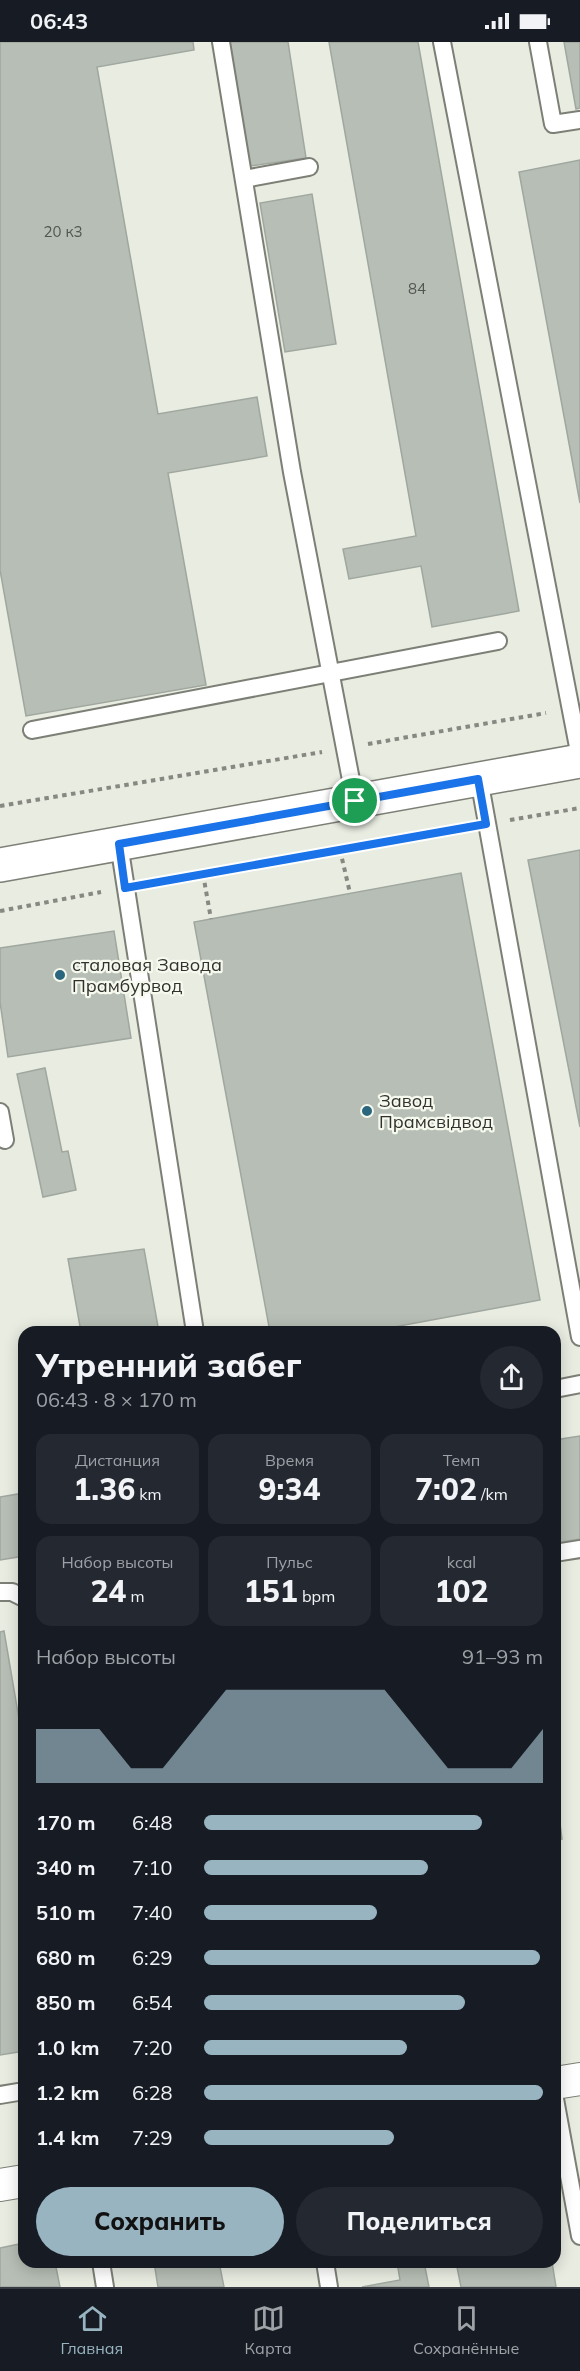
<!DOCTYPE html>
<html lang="ru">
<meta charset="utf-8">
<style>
body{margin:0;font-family:Mulish,sans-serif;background:#242831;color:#f1f3f6;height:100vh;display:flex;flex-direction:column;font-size:22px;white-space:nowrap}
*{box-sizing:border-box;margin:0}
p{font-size:20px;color:#9ea1a6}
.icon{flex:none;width:33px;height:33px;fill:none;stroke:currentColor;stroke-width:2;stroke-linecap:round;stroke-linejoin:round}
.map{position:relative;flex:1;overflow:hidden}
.drawer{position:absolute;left:18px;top:1284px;width:543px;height:942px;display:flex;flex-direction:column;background:#171b24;border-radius:18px;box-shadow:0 3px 15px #0003}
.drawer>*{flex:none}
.pin{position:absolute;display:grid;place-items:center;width:51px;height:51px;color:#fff;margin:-26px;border:3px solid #fff;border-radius:50%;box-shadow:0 2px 6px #0007}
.round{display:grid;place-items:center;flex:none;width:63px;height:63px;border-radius:32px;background:#242831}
.headline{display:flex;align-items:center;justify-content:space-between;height:102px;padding:0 18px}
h1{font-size:33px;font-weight:800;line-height:45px}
.stats{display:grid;grid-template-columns:repeat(3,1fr);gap:9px;height:102px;padding:6px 18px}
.stats div{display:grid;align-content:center;border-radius:15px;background:#242831;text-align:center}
.stats b{font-size:30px;font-weight:800}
.stats small{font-size:16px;font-weight:400}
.stats p{font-size:16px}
.chart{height:168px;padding:12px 18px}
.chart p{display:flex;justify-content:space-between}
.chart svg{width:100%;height:108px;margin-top:6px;fill:#97b4c0;opacity:.7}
.primary-button{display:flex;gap:12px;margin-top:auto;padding:12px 18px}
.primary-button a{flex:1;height:69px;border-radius:36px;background:#97b4c0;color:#111;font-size:24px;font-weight:800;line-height:69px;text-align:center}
.primary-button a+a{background:#242831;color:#f1f3f6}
ul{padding:0 18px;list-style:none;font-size:20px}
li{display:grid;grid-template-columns:96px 72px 1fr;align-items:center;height:45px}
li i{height:15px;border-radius:8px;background:#97b4c0}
.status{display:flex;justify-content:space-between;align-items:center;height:42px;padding:0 30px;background:#171b24;direction:ltr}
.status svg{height:16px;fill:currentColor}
.tabs{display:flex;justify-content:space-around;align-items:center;height:84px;border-top:2px solid #363941;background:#171b24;font-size:16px;color:#9ea1a6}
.tabs a{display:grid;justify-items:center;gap:3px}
.tabs .selected{color:#97b4c0}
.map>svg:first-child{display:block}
.building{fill:#b6beb5;stroke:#a0a79f;stroke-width:1.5}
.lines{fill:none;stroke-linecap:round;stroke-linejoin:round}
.lane-casing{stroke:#7c7f75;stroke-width:20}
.street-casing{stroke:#7c7f75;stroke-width:34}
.secondary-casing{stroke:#7c7f75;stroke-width:36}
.path{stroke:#868881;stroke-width:4;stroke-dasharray:4.5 4.5;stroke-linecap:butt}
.lane{stroke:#fff;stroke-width:16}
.street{stroke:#fff;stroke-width:32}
.secondary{stroke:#fff;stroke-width:33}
.route-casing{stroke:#fff;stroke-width:12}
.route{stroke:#1a73e8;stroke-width:8}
.poi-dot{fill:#2a667e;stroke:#f6f9ee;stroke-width:2}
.labels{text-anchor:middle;stroke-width:4.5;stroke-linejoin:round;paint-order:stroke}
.number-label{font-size:15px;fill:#525550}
.poi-label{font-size:18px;fill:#31322e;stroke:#f6f9ee;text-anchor:start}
</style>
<div class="status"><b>06:43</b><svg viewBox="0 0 49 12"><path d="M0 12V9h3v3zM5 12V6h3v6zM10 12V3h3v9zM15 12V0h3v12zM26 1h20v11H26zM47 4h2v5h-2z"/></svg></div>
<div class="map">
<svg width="580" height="2245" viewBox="0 0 580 2245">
<rect width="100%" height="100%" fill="#e8ece1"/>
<g class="building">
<path d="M 0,0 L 193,0 L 194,8 L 97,25 L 158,372 L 257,355 L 267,414 L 168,431 L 206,643 L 26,674 L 0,528 Z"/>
<path d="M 230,0 L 288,0 L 306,116 L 250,124 Z"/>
<path d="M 329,0 L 418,0 L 519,569 L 432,585 L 421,524 L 349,537 L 343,507 L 416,494 Z"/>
<path d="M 564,0 L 580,0 L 580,66 L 576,67 Z"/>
<path d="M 580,118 L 580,461 L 519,130 Z"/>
<path d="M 312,152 L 336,302 L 285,310 L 260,161 Z"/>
<path d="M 580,808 L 580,1085 L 528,818 Z"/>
<path d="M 461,831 L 540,1258 L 367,1290 L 270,1290 L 194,880 Z"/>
<path d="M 114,889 L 131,996 L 8,1015 L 0,960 L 0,906 Z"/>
<path d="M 45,1026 L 62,1110 L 68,1109 L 76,1148 L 43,1155 L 17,1032 Z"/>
<path d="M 144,1207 L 159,1290 L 81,1290 L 68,1217 Z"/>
<path d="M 580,1394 L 580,1497 L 555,1501 L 555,1398 Z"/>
<path d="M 24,1451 L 24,1514 L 0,1518 L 0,1455 Z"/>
<path d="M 4,1589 L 24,1706 L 24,2009 L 0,2013 L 0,1590 Z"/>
<path d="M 558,1766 L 562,1797 L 555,1798 L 555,1767 Z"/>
<path d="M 24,2201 L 24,2220 L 55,2220 L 60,2245 L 0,2245 L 0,2206 Z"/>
<path d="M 154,2220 L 250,2220 L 220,2225 L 224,2245 L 158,2245 Z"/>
<path d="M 397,2220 L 424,2220 L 429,2245 L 362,2245 L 400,2238 Z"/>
<path d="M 456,2220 L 552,2220 L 556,2245 L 461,2245 Z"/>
</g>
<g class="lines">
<g class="lane-casing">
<g id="lane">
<path d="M 221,0 L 292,430 L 355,759"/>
<path d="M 442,0 L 580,715"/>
<path d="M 538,0 L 553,82 L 580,78"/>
<path d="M 244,137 L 309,125"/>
<path d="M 32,688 L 498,599"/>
<path d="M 479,737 L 580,1295"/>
<path d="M 119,802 L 195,1290"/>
<path d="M 0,1070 L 5,1098"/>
<path d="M 555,1347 L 580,1342"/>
<path d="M 555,1511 L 580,1507"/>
<path d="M 0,1550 L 12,1550 L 24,1556"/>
<path d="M 0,2053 L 24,2049"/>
<path d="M 555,2057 L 580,2194"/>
<path d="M 101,2220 L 105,2245"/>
<path d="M 325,2220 L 329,2245"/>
</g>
</g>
<g class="street-casing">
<g id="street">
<path d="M 555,2041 L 580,2037"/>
<path d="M 0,2143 L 24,2139"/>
</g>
</g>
<g class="secondary-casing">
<path id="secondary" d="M 0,823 L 580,719"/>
</g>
<g class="path">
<path d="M 368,702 L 546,671"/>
<path d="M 0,764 L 322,710"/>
<path d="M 510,778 L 580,766"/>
<path d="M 340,808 L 350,851"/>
<path d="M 203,832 L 211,877"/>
<path d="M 149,842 L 464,786"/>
<path d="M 0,869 L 101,850"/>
</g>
<use href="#lane" class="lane"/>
<use href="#street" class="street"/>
<use href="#secondary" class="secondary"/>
</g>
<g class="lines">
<g class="route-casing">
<path id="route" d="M 478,737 L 486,782 L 125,846 L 119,802 Z"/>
</g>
<use href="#route" class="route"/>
</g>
<g class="poi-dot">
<circle cx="60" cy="933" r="6"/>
<circle cx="367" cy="1069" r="6"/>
</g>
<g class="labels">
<g class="number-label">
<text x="63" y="195">20 к3</text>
<text x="417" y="252">84</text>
</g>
<g class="poi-label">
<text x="72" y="929">сталовая Завода<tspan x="72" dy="21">Прамбурвод</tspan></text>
<text x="379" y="1065">Завод<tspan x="379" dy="21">Прамсвідвод</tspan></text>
</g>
</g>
</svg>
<div class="pin" style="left:355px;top:759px;background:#1e9e55"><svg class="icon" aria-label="arrive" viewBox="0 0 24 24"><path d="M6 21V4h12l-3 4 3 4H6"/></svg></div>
<section class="drawer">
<div class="headline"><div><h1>Утренний забег</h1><p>06:43 · 8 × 170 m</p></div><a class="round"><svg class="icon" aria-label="share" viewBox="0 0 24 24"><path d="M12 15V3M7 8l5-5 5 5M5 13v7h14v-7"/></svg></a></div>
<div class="stats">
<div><p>Дистанция</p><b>1.36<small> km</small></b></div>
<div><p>Время</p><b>9:34</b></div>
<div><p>Темп</p><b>7:02<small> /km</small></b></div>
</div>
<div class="stats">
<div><p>Набор высоты</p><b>24<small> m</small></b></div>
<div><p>Пульс</p><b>151<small> bpm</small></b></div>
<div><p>kcal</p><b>102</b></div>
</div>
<div class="chart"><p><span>Набор высоты</span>91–93 m</p>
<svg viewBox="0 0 160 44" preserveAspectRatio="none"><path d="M0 44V22L10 22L20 22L30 38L40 38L50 22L60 6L70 6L80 6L90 6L100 6L110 6L120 22L130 38L140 38L150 38L160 22V44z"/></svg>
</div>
<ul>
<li><b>170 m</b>6:48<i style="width:82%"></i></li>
<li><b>340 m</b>7:10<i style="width:66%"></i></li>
<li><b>510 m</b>7:40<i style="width:51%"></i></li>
<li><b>680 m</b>6:29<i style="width:99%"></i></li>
<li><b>850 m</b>6:54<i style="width:77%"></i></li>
<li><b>1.0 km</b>7:20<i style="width:60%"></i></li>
<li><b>1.2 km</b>6:28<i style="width:100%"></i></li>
<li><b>1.4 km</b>7:29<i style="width:56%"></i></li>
</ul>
<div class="primary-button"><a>Сохранить</a><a>Поделиться</a></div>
</section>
</div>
<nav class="tabs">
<a class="selected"><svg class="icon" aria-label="home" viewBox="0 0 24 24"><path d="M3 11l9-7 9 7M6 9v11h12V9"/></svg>Главная</a>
<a><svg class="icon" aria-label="map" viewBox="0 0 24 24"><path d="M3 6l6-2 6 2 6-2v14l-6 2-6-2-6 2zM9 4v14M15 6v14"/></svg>Карта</a>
<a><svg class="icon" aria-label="saved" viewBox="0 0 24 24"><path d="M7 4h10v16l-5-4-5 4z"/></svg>Сохранённые</a>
</nav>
